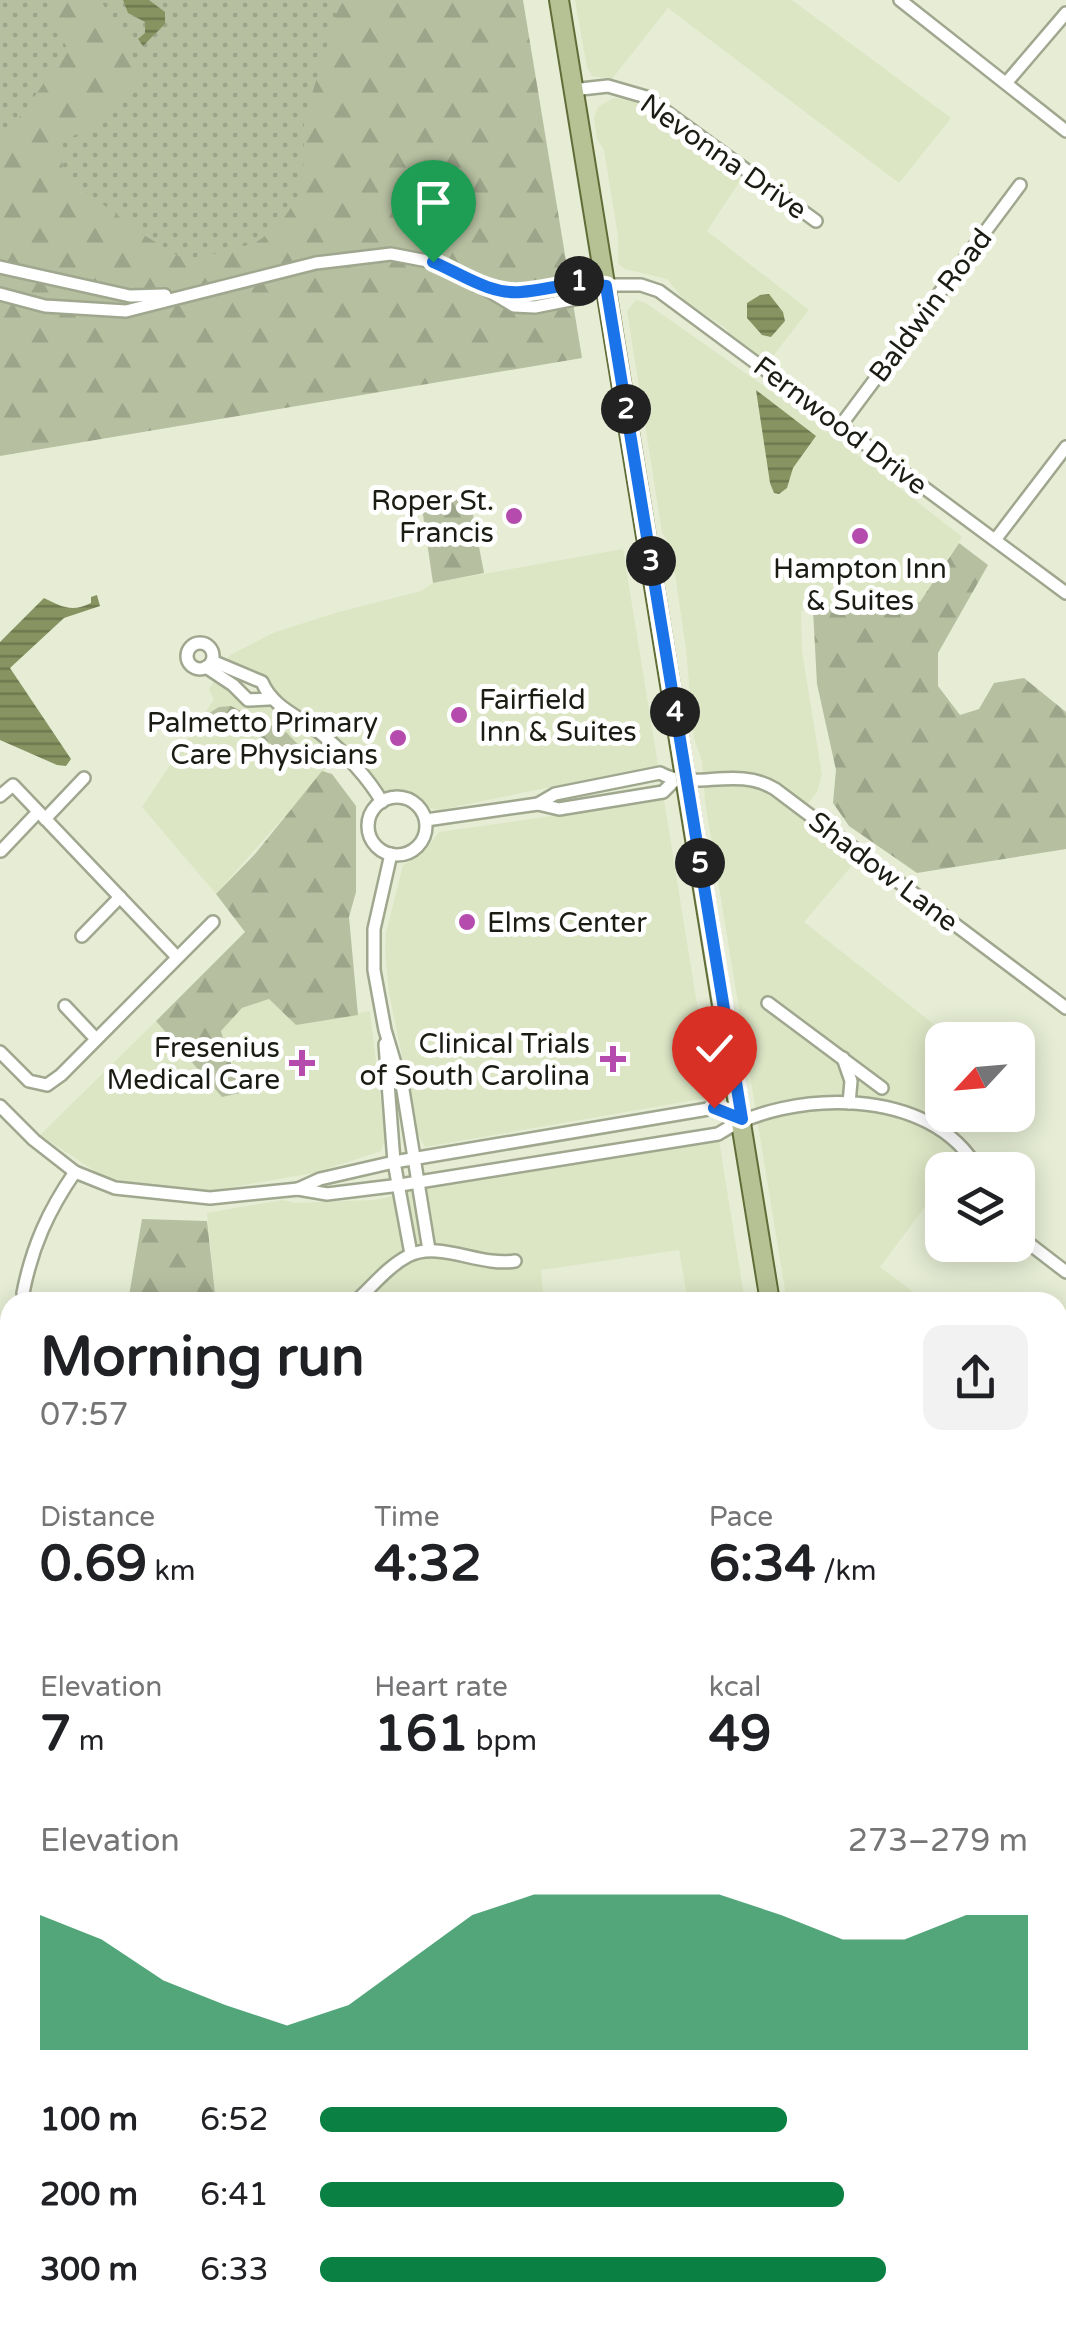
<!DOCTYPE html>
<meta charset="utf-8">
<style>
body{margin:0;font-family:"Varela Round",sans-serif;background:#f2f2f2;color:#202124;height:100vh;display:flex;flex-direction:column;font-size:38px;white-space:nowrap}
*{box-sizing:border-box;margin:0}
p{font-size:32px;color:#757577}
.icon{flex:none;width:55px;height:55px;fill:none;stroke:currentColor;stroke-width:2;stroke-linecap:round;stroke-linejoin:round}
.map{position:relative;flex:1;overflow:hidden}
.drawer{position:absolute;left:0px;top:1292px;width:1068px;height:1038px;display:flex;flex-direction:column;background:#fff;border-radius:30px 30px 0 0;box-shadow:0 5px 25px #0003}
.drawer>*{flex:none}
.needle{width:65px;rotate:244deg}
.fabs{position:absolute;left:925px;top:1022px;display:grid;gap:20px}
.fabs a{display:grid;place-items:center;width:110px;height:110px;border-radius:20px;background:#fff;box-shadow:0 5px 25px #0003;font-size:50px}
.pin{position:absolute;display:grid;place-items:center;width:85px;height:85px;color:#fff;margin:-102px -42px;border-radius:50% 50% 50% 0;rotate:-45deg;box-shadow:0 0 10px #0007}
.pin .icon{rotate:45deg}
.km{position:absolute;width:50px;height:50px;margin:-25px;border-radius:50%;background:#222;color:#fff;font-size:28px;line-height:50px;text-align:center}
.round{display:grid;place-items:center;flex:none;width:105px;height:105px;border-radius:20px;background:#f2f2f2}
.overview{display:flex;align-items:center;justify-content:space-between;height:170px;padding:0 40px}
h1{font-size:55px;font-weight:700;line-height:75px}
.stats{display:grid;grid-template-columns:repeat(3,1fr);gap:15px;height:170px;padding:10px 40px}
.stats div{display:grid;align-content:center}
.stats b{font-size:50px;font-weight:700}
.stats small{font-size:28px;font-weight:400}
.stats p{font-size:28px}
.chart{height:280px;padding:20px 40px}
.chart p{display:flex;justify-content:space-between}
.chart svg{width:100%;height:180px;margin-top:10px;fill:#0b8043;opacity:.7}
ul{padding:0 40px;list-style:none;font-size:32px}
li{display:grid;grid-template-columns:160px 120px 1fr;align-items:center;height:75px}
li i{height:25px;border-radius:12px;background:#0b8043}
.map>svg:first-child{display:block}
.built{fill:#dce6c5}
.grass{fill:url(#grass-dots)}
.forest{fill:url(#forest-firs)}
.pitch{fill:#b6bfa0}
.water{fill:url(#water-rules)}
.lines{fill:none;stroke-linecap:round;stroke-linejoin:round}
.minor-casing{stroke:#a0a78f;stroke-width:16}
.primary-casing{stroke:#616d38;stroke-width:22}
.minor{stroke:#fff;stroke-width:11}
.primary{stroke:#b6c194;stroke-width:18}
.route-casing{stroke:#fff;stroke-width:20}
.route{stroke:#1a73e8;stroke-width:12}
.poi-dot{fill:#b44bad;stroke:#fff;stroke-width:4}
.labels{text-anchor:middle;stroke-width:10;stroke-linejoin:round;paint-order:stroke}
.street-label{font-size:28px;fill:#1b1d14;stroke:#fff}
.poi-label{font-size:28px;fill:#1b1d14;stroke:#fff;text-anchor:end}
</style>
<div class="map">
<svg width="1066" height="2329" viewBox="0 0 1066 2329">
<defs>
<pattern id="grass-dots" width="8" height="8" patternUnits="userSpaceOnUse" patternTransform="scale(2.5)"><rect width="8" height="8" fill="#b6bfa0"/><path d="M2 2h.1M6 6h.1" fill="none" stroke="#9ca489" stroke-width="1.8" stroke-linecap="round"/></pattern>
<pattern id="forest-firs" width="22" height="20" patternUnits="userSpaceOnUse" patternTransform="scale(2.5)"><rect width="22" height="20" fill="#b6bfa0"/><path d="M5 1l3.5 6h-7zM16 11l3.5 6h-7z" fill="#9ca489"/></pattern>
<pattern id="water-rules" width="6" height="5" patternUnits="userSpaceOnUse" patternTransform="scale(2.5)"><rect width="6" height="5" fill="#879461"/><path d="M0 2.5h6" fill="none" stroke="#6e784f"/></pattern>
</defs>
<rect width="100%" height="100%" fill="#e6edd4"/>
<g class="built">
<path d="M 575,0 L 792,0 L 951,118 L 899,183 L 668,8 L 612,79 L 592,76 L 587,68 Z"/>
<path d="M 613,98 L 626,99 L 644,106 L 742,178 L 707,231 L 809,310 L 766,365 L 729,335 L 727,329 L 685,301 L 667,279 L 625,269 L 618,264 L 618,236 L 604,150 L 597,139 L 594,118 L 598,107 Z"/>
<path d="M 636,300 L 646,303 L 821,426 L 962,537 L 920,602 L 801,611 L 802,651 L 822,775 L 817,792 L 803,810 L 861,855 L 804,922 L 954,1040 L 942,1040 L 942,1106 L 928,1123 L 966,1152 L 953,1170 L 942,1170 L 942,1184 L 880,1267 L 927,1302 L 787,1302 L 705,801 L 702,761 L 694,738 L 686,649 L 675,574 L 670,546 L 662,532 L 627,311 Z"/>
<path d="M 623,549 L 658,765 L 439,810 L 429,808 L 415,796 L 402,792 L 379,796 L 340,753 L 216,894 L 142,807 L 214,699 L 209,690 L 217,674 L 241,696 L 269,699 L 262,682 L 223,665 L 230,655 L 273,633 L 335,613 L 421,591 L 433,583 Z"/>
<path d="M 664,800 L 712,1097 L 425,1147 L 418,1134 L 389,993 L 385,951 L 386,933 L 403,865 L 422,854 L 439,832 Z"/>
<path d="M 269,999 L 296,1025 L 370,1011 L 385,1138 L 381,1151 L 314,1173 L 203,1192 L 133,1185 L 98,1173 L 40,1135 L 156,1021 L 222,1097 L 235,1072 L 221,1031 L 242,1008 Z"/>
<path d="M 718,1134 L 745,1302 L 688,1302 L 679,1250 L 541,1270 L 544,1302 L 216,1302 L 207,1213 L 283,1200 L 295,1203 L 372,1200 L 390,1197 L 417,1183 Z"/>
<path d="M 1058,1399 L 1066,1406 L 1066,1512 L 1058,1506 Z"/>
<path d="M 10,1494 L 10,2320 L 907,2320 L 907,2329 L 0,2329 L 0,1499 Z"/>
<path d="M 1066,1579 L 1066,2329 L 962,2329 L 960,2320 L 1058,2320 L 1058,1590 Z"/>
</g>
<g class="grass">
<path d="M 0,0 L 455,0 L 511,327 L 0,352 Z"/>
<path d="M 691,2320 L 867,2320 L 869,2329 L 697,2329 Z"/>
</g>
<g class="forest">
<path d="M 54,0 L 100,0 L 126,39 L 142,86 L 94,127 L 61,141 L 63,174 L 142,234 L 187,261 L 255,243 L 277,228 L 303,190 L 304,120 L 341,0 L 523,0 L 582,358 L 0,456 L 0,144 L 68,50 L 50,15 Z"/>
<path d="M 469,494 L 484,573 L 433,583 L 421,501 Z"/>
<path d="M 959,543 L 988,565 L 938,653 L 938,686 L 960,715 L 979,709 L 994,683 L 1024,678 L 1066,712 L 1066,849 L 917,873 L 849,826 L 833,803 L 836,770 L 817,684 L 813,610 L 920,602 Z"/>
<path d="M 231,706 L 287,733 L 307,754 C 285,764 258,729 235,723 C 227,721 218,723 210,723 L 206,715 L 219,707 Z"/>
<path d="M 322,771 L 332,774 L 356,806 L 356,892 L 349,917 L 358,1015 L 296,1025 L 269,999 L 242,1008 L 221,1031 L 240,1093 L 222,1097 L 156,1021 L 245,932 L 216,894 L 255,854 Z"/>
<path d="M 142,1219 L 207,1221 L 216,1302 L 158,1302 L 129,1296 Z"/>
</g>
<path class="pitch" d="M 10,1579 L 10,1668 L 0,1670 L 0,1581 Z"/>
<g class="water">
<path d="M 123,0 L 149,0 L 165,12 L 165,24 L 143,46 L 138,39 L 145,33 L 145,22 L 128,13 Z"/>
<path d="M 769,294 L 783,312 L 785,321 L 771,337 L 762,335 L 747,318 L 747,303 L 760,295 Z"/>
<path d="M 756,390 L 816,436 L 793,468 L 787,488 L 779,494 L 774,493 L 770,483 Z"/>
<path d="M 97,595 L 100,606 L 64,618 L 10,668 L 71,759 L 66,766 L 57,765 L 0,740 L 0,642 L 44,598 C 61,606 71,613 91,603 L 91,597 Z"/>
</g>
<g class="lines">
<g class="minor-casing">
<g id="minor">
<path d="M 900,0 L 1066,131"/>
<path d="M 1007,82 L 1066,13"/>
<path d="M 572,90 L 608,86 L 646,97 L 816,221"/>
<path d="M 0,267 L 130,296 L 165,295"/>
<path d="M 475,282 L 518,293 L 578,281 L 606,285 L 641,285 L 659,291 L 1066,593"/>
<path d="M 0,294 L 45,306 L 126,311 L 316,263 L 391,254 L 433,262 L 456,271 L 514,306 L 535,307 L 580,298 L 606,285"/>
<path d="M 841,425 L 1020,185"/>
<path d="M 995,540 L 1066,447"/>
<circle cx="200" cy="656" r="13"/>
<path d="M 212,661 L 262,682 C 274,710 303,717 325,737 C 346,754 369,779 382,802"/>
<path d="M 206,667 L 233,685 L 248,700 L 269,699"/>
<path d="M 0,796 L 13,785 L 177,957"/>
<circle cx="397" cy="826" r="29"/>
<path d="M 538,804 L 559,809 L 663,792 L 674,781"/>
<path d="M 45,819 L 84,778"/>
<path d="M 426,820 L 538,804 L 555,794 L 660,773 C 693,792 736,765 775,789 L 1066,1008"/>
<path d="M 1,851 L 38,812"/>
<path d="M 391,854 L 374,929 L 374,970 L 385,1030 L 403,1090 L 429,1250"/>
<path d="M 82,936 L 120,897"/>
<path d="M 768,1003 L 882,1088"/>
<path d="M 65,1006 L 96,1039"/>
<path d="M 385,1044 L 394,1162 L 411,1254"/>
<path d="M 0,1052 L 29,1081 L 47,1085 L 61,1075 L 213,922"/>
<path d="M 843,1058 L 851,1081 L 849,1103"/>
<path d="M 0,1106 L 34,1140 L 75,1172 L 115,1188 L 210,1198 L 298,1189 L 327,1194 L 400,1185 L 718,1134 C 788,1089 932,1085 978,1170"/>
<path d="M 298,1189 L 320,1179 L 394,1162 L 714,1108 L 742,1119"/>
<path d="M 1018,1235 L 1066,1272"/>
<path d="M 23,1293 C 32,1247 48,1211 75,1172"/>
<path d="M 355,1302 C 372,1287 387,1267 408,1256 C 439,1240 480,1267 515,1261"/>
<path d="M 1058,1506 L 1066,1512"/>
<path d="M 1058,1590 L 1066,1579"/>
<path d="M 1058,1838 L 1066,1837"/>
<path d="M 0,1948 L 10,1947"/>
<path d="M 525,2320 L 527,2329"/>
<path d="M 1020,2320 L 1029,2329"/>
<path d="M 894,2329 L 900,2320"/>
</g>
</g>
<g class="primary-casing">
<g id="primary">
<path d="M 559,0 L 770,1302"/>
<path d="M 934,2320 L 935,2329"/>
</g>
</g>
<use href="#minor" class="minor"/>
<use href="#primary" class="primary"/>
</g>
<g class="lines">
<g class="route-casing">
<path id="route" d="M 433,262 C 460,273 490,295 521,292 C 555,289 570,280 606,286 L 742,1119 L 714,1108"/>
</g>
<use href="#route" class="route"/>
</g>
<g class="poi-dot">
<circle cx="514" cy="516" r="10"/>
<circle cx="860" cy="536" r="10"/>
<circle cx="459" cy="715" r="10"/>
<circle cx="398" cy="738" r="10"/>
<circle cx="467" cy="922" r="10"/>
<path d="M608 1044h10v10h10v10h-10v10h-10v-10h-10v-10h10z"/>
<path d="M297 1048h10v10h10v10h-10v10h-10v-10h-10v-10h10z"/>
</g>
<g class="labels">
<g class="street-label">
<text transform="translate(724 156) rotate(35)" y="10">Nevonna Drive</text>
<text transform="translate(930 305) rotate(-53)" y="10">Baldwin Road</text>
<text transform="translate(841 425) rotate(37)" y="10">Fernwood Drive</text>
<text transform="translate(884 871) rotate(37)" y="10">Shadow Lane</text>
</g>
<g class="poi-label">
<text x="494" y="510">Roper St.<tspan x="494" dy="32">Francis</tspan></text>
<text x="860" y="578" text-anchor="middle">Hampton Inn<tspan x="860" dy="32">&amp; Suites</tspan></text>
<text x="479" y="709" text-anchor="start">Fairfield<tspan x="479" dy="32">Inn &amp; Suites</tspan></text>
<text x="378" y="732">Palmetto Primary<tspan x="378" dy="32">Care Physicians</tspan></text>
<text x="487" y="932" text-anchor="start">Elms Center</text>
<text x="590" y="1053">Clinical Trials<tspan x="590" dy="32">of South Carolina</tspan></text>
<text x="280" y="1057">Fresenius<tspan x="280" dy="32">Medical Care</tspan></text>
</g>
</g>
</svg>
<div class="fabs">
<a><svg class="needle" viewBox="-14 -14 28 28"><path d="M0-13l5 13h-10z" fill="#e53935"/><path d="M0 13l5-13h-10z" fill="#757577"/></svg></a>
<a><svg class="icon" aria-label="layers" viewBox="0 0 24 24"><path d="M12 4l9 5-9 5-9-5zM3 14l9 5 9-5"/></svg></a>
</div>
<div class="pin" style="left:433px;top:262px;background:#1e9e55"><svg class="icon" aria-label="arrive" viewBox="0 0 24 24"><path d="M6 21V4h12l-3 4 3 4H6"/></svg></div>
<div class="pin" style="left:714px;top:1108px;background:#d93025"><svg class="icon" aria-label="check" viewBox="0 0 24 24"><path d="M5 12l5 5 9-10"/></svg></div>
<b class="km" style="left:579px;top:281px">1</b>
<b class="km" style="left:626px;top:409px">2</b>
<b class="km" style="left:651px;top:561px">3</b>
<b class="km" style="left:675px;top:712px">4</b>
<b class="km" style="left:700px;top:863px">5</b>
<section class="drawer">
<div class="overview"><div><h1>Morning run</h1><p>07:57</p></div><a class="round"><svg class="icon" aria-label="share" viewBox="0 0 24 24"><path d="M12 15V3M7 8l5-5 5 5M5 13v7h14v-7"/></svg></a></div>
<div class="stats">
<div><p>Distance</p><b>0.69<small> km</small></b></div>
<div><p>Time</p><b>4:32</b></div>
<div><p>Pace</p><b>6:34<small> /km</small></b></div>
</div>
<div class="stats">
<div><p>Elevation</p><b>7<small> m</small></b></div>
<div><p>Heart rate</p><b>161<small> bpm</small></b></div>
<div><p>kcal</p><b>49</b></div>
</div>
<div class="chart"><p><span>Elevation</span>273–279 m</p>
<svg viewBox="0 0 160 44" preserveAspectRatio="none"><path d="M0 44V11L10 17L20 27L30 33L40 38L50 33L60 22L70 11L80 6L90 6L100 6L110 6L120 11L130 17L140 17L150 11L160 11V44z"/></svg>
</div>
<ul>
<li><b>100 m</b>6:52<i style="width:66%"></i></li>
<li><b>200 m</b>6:41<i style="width:74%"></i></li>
<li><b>300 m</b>6:33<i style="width:80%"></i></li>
</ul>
</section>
</div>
